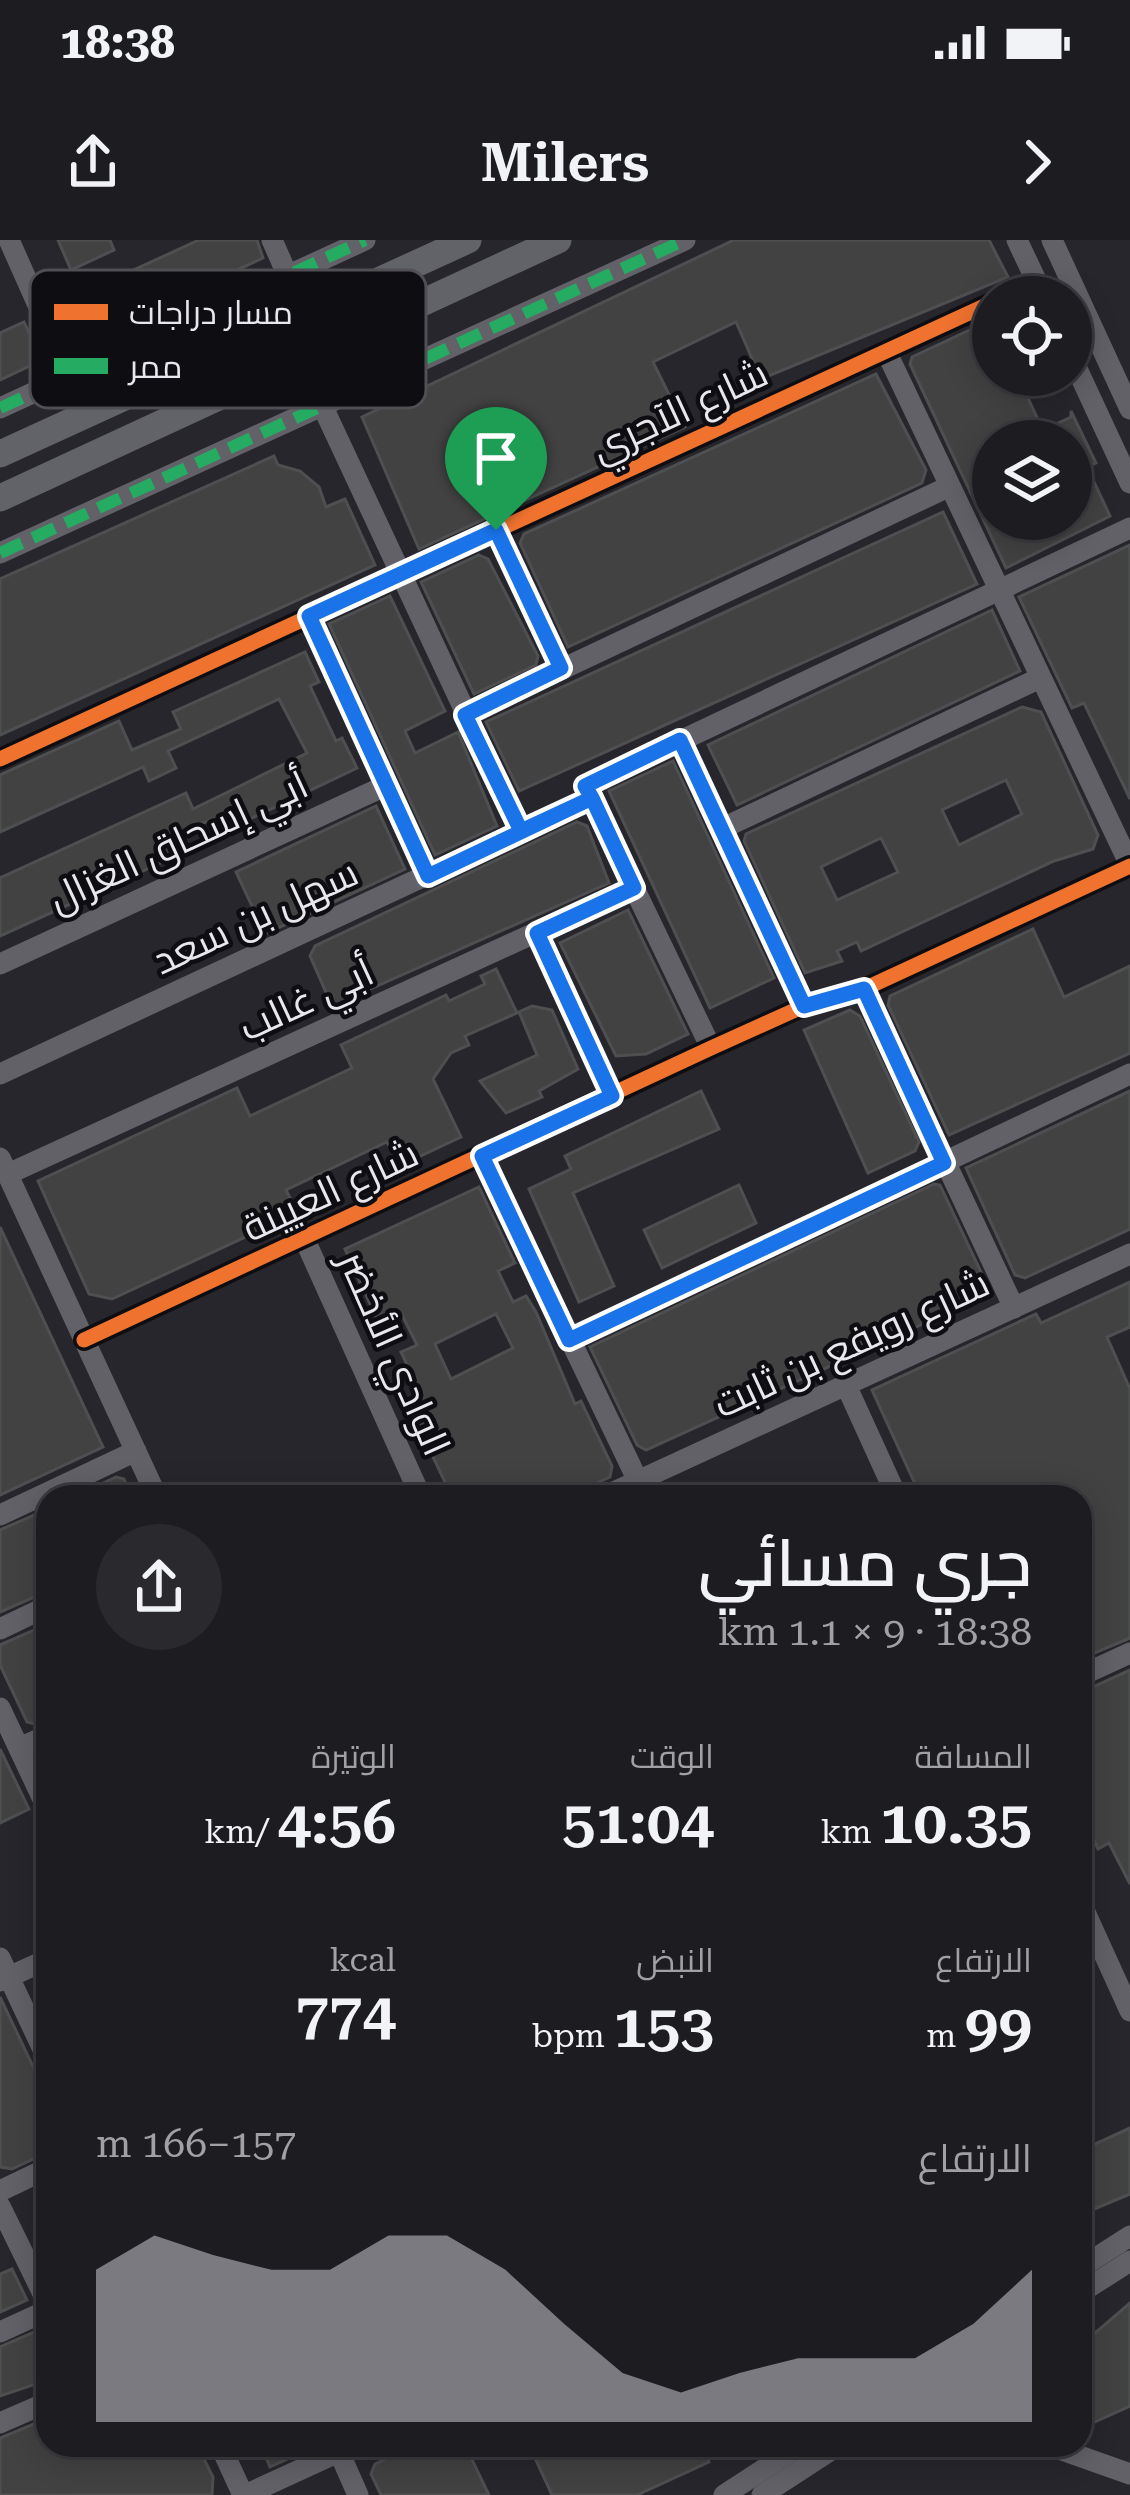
<!DOCTYPE html>
<html lang="ar">
<meta charset="utf-8">
<style>
body{margin:0;font-family:"Roboto Serif",Cairo,serif;background:#2a292e;color:#f1f3f6;direction:rtl;height:100vh;display:flex;flex-direction:column;font-size:45px;white-space:nowrap}
*{box-sizing:border-box;margin:0}
p{font-size:39px;color:#a0a1a5}
.icon{flex:none;width:66px;height:66px;fill:none;stroke:currentColor;stroke-width:2;stroke-linecap:round;stroke-linejoin:round}
.map{position:relative;flex:1;overflow:hidden;direction:ltr}
.sheet{position:absolute;left:36px;top:1245px;width:1056px;height:972px;display:flex;flex-direction:column;background:#1d1c21;border-radius:36px;box-shadow:0 6px 30px #0003,0 0 0 3px #3b3a3f;direction:rtl}
.sheet>*{flex:none}
.fabs{position:absolute;left:972px;top:36px;display:grid;gap:24px}
.fabs a{display:grid;place-items:center;width:120px;height:120px;border-radius:50%;background:#1d1c21;box-shadow:0 6px 30px #0003,0 0 0 3px #3b3a3f;font-size:60px}
.pin{position:absolute;display:grid;place-items:center;width:102px;height:102px;color:#fff;margin:-123px -51px;border-radius:50% 50% 50% 0;rotate:-45deg;box-shadow:0 0 12px #0007}
.pin .icon{rotate:45deg}
.round{display:grid;place-items:center;flex:none;width:126px;height:126px;border-radius:63px;background:#2a292e}
.head{display:flex;align-items:center;justify-content:space-between;height:204px;padding:0 60px}
h1{font-size:66px;font-weight:600;line-height:90px}
.metrics{display:grid;grid-template-columns:repeat(3,1fr);gap:18px;height:204px;padding:12px 60px}
.metrics div{display:grid;align-content:center}
.metrics b{font-size:60px;font-weight:600}
.metrics small{font-size:33px;font-weight:400}
.metrics p{font-size:33px}
.chart{height:336px;padding:24px 60px}
.chart p{display:flex;justify-content:space-between}
.chart svg{width:100%;height:216px;margin-top:12px;fill:#a4a3aa;opacity:.7}
.status{display:flex;justify-content:space-between;align-items:center;height:84px;padding:0 60px;background:#1d1c21;direction:ltr}
.status svg{height:33px;fill:currentColor}
header{display:flex;justify-content:space-between;align-items:center;height:156px;padding:0 60px;background:#1d1c21;font-size:54px;font-weight:600}
.map>svg:first-child{display:block}
.building{fill:#424243;stroke:#4e4f50;stroke-width:3;fill-rule:evenodd}
.lines{fill:none;stroke-linecap:round;stroke-linejoin:round}
.minor{stroke:#626168;stroke-width:21}
.major{stroke:#626269;stroke-width:27}
.quiet{stroke:#26ab63;stroke-width:12;stroke-dasharray:24 12;stroke-linecap:butt}
.cycleway-casing{stroke:#0e0e12;stroke-width:22}
.cycleway{stroke:#ef722f;stroke-width:15}
.route-casing{stroke:#fff;stroke-width:24}
.route{stroke:#1a73e8;stroke-width:15}
.labels{text-anchor:middle;stroke-width:9;stroke-linejoin:round;paint-order:stroke}
.street-label{font-size:39px;fill:#e8e7ee;stroke:#0e0e12}
.key{fill:#0e0e12;stroke:#4f4f54;stroke-width:3}
.key-label{font-size:33px;fill:#e8e7ee}
</style>
<div class="status"><b>18:38</b><svg viewBox="0 0 49 12"><path d="M0 12V9h3v3zM5 12V6h3v6zM10 12V3h3v9zM15 12V0h3v12zM26 1h20v11H26zM47 4h2v5h-2z"/></svg></div>
<header><svg class="icon" aria-label="forward" viewBox="0 0 24 24"><path d="M9 5l7 7-7 7"/></svg>Milers<svg class="icon" aria-label="share" viewBox="0 0 24 24"><path d="M12 15V3M7 8l5-5 5 5M5 13v7h14v-7"/></svg></header>
<div class="map">
<svg width="1130" height="2255" viewBox="0 0 1130 2255">
<rect width="100%" height="100%" fill="#27262c"/>
<g class="building">
<path d="M 58,0 L 110,0 L 114,10 L 71,30 Z"/>
<path d="M 199,0 L 257,0 L 263,18 L 110,89 L 92,49 Z"/>
<path d="M 734,0 L 989,0 L 1008,37 L 761,139 L 736,82 L 653,122 L 685,187 L 419,309 L 362,177 Z"/>
<path d="M 993,79 L 993,135 L 1017,135 L 1043,190 L 1071,177 L 1071,171 L 1096,223 L 1087,227 L 1110,276 L 1006,328 L 910,124 L 912,117 ZM 993,201 L 1071,201 L 1071,279 L 993,279 Z"/>
<path d="M 24,82 L 42,120 L 0,140 L 0,93 Z"/>
<path d="M 876,134 L 926,230 L 922,243 L 568,407 L 520,303 L 524,294 Z"/>
<path d="M 274,216 L 278,225 L 300,231 L 319,247 L 326,267 L 345,259 L 375,325 L 0,495 L 0,339 Z"/>
<path d="M 943,272 L 977,344 L 519,551 L 486,482 Z"/>
<path d="M 1130,305 L 1130,559 L 1084,463 L 1072,468 L 1019,357 Z"/>
<path d="M 479,315 L 488,319 L 538,416 L 536,425 L 474,454 L 421,342 Z"/>
<path d="M 390,356 L 445,471 L 405,491 L 415,513 L 458,492 L 497,586 L 435,615 L 329,384 Z"/>
<path d="M 992,370 L 1020,431 L 737,565 L 708,505 Z"/>
<path d="M 305,412 L 319,442 L 310,446 L 336,501 L 342,498 L 357,528 L 229,589 L 222,575 L 171,597 L 178,615 L 0,696 L 0,638 L 186,553 L 193,569 L 307,513 L 279,459 L 168,511 L 176,528 L 149,541 L 143,527 L 0,592 L 0,535 L 119,481 L 132,510 L 181,489 L 173,472 Z"/>
<path d="M 1022,467 L 1041,472 L 1098,595 L 1093,609 L 1054,621 L 861,711 L 857,702 L 837,711 L 842,721 L 805,733 L 744,601 L 746,594 ZM 1006,540 L 1022,574 L 959,605 L 942,570 ZM 881,598 L 898,632 L 837,660 L 821,627 Z"/>
<path d="M 673,521 L 774,738 L 710,768 L 609,551 Z"/>
<path d="M 376,566 L 405,629 L 265,694 L 236,632 Z"/>
<path d="M 577,582 L 587,586 L 609,643 L 332,766 L 310,716 L 315,706 Z"/>
<path d="M 628,670 L 688,794 L 646,814 L 616,816 L 560,703 Z"/>
<path d="M 1033,689 L 1064,757 L 1130,726 L 1130,813 L 949,895 L 888,765 L 890,756 Z"/>
<path d="M 496,729 L 517,773 L 465,796 L 469,805 L 451,813 L 433,839 L 461,897 L 399,926 L 387,902 L 286,950 L 296,970 L 256,992 L 112,1059 L 89,1054 L 38,941 L 237,848 L 250,876 L 352,828 L 341,805 L 446,755 L 449,761 L 485,744 L 481,736 Z"/>
<path d="M 532,766 L 552,770 L 578,829 L 539,851 L 542,857 L 506,873 L 480,841 L 537,815 L 519,772 Z"/>
<path d="M 850,770 L 860,776 L 919,902 L 915,911 L 868,933 L 804,790 Z"/>
<path d="M 701,851 L 719,889 L 573,953 L 614,1046 L 579,1062 L 529,949 L 571,929 L 565,916 Z"/>
<path d="M 1130,851 L 1130,989 L 1025,1038 L 1015,1035 L 966,928 Z"/>
<path d="M 934,944 L 940,945 L 988,1047 L 984,1056 L 646,1210 L 637,1205 L 590,1107 Z"/>
<path d="M 739,945 L 756,983 L 662,1028 L 644,990 Z"/>
<path d="M 479,947 L 515,1023 L 498,1031 L 513,1062 L 526,1056 L 536,1072 L 575,1164 L 581,1161 L 612,1226 L 610,1237 L 566,1257 L 452,1257 L 406,1160 L 420,1153 L 401,1112 L 417,1105 L 402,1075 L 380,1086 L 345,1009 ZM 496,1074 L 513,1108 L 451,1139 L 435,1104 Z"/>
<path d="M 0,987 L 103,1207 L 0,1255 Z"/>
<path d="M 1130,1042 L 1130,1087 L 1107,1097 L 1130,1149 L 1130,1398 L 1080,1419 L 1080,1257 L 921,1257 L 872,1150 L 1036,1074 L 1041,1083 Z"/>
<path d="M 116,1237 L 124,1239 L 132,1257 L 73,1257 Z"/>
<path d="M 48,1269 L 48,1351 L 0,1372 L 0,1290 Z"/>
<path d="M 48,1384 L 48,1479 L 35,1484 L 27,1482 L 0,1425 L 0,1405 Z"/>
<path d="M 1130,1430 L 1130,1644 L 1109,1603 L 1098,1609 L 1080,1570 L 1080,1453 Z"/>
<path d="M 0,1509 L 29,1569 L 0,1583 Z"/>
<path d="M 0,1757 L 48,1858 L 48,1912 L 12,1929 L 0,1927 Z"/>
<path d="M 1130,1888 L 1130,1954 L 1080,1975 L 1080,1911 Z"/>
<path d="M 12,2029 L 27,2060 L 0,2072 L 0,2034 Z"/>
<path d="M 1130,2063 L 1130,2166 L 1088,2185 L 1080,2182 L 1080,2106 Z"/>
<path d="M 48,2086 L 48,2140 L 0,2156 L 0,2107 Z"/>
<path d="M 48,2178 L 48,2205 L 197,2205 L 213,2237 L 212,2255 L 0,2255 L 0,2198 Z"/>
<path d="M 261,2205 L 318,2205 L 270,2227 Z"/>
<path d="M 416,2205 L 465,2205 L 489,2255 L 381,2255 L 371,2234 L 375,2224 Z"/>
<path d="M 529,2205 L 565,2205 L 569,2215 L 589,2205 L 725,2205 L 707,2216 L 709,2222 L 637,2255 L 552,2255 Z"/>
</g>
<g class="lines">
<g class="minor">
<path d="M 9,0 L 87,175"/>
<path d="M 272,0 L 305,75"/>
<path d="M 1017,0 L 1044,57"/>
<path d="M 1052,0 L 1130,169"/>
<path d="M 1003,57 L 1036,42"/>
<path d="M 886,111 L 1130,625"/>
<path d="M 1071,116 L 1130,243"/>
<path d="M 300,118 L 521,591"/>
<path d="M 0,168 L 365,0"/>
<path d="M 497,290 L 561,428"/>
<path d="M 0,313 L 685,0"/>
<path d="M 309,376 L 428,636"/>
<path d="M 465,475 L 948,247"/>
<path d="M 680,500 L 804,766"/>
<path d="M 0,519 L 993,62"/>
<path d="M 723,588 L 1040,438"/>
<path d="M 537,693 L 612,856"/>
<path d="M 0,724 L 387,545"/>
<path d="M 864,749 L 1014,1068"/>
<path d="M 711,808 L 585,546 L 1130,288"/>
<path d="M 0,834 L 592,558"/>
<path d="M 482,916 L 638,1241"/>
<path d="M 0,918 L 157,1257"/>
<path d="M 8,934 L 633,648"/>
<path d="M 304,998 L 421,1257"/>
<path d="M 84,1100 L 711,808 L 804,766 L 864,749 L 1130,626"/>
<path d="M 569,1100 L 1130,834"/>
<path d="M 846,1145 L 897,1257"/>
<path d="M 603,1257 L 1130,1014"/>
<path d="M 0,1275 L 136,1211"/>
<path d="M 0,1389 L 48,1366"/>
<path d="M 1080,1436 L 1130,1413"/>
<path d="M 0,1468 L 48,1570"/>
<path d="M 19,1508 L 48,1495"/>
<path d="M 1080,1661 L 1130,1771"/>
<path d="M 0,1718 L 48,1820"/>
<path d="M 0,1741 L 48,1719"/>
<path d="M 0,1951 L 48,1928"/>
<path d="M 0,1966 L 48,2064"/>
<path d="M 1080,2028 L 1130,1996"/>
<path d="M 1080,2053 L 1130,2021"/>
<path d="M 0,2092 L 48,2070"/>
<path d="M 0,2183 L 48,2162"/>
<path d="M 220,2205 L 243,2255"/>
<path d="M 336,2205 L 358,2255"/>
<path d="M 1048,2205 L 1130,2234"/>
<path d="M 245,2255 L 354,2205"/>
<path d="M 724,2255 L 801,2205"/>
<path d="M 762,2255 L 839,2205"/>
</g>
<g class="major">
<path d="M 0,214 L 468,0"/>
<path d="M 0,258 L 558,0"/>
</g>
<g class="quiet">
<path d="M 0,168 L 365,0"/>
<path d="M 0,313 L 685,0"/>
</g>
<g class="cycleway-casing">
<g id="cycleway">
<path d="M 0,519 L 993,62"/>
<path d="M 84,1100 L 711,808 L 804,766 L 864,749 L 1130,626"/>
</g>
</g>
<use href="#cycleway" class="cycleway"/>
</g>
<g class="lines">
<g class="route-casing">
<path id="route" d="M 496,290 L 309,376 L 428,636 L 592,558 L 634,648 L 537,693 L 612,856 L 482,916 L 569,1100 L 944,923 L 864,749 L 804,766 L 680,500 L 585,546 L 592,558 L 521,591 L 465,475 L 561,428 L 496,290"/>
</g>
<use href="#route" class="route"/>
</g>
<g class="labels">
<g class="street-label">
<text transform="translate(679 170) rotate(-25)" y="14">شارع الآجري</text>
<text transform="translate(178 601) rotate(-25)" y="14">أبي إسحاق الغزال</text>
<text transform="translate(255 676) rotate(-25)" y="14">سهل بن سعد</text>
<text transform="translate(306 759) rotate(-25)" y="14">أبي غالب</text>
<text transform="translate(330 950) rotate(-25)" y="14">شارع العيينة</text>
<text transform="translate(851 1103) rotate(-25)" y="14">شارع رويفع بن ثابت</text>
<text transform="translate(395 1113) rotate(66)" y="14">الوادي الأخضر</text>
</g>
</g>
<rect x="30" y="30" width="396" height="138" rx="18" class="key"/>
<rect x="54" y="64" width="54" height="16" fill="#ef722f"/>
<rect x="54" y="118" width="54" height="16" fill="#26ab63"/>
<g class="key-label">
<text x="129" y="84">مسار دراجات</text>
<text x="129" y="138">ممر</text>
</g>
</svg>
<div class="fabs">
<a><svg class="icon" aria-label="locate" viewBox="0 0 24 24"><circle cx="12" cy="12" r="6"/><path d="M12 2v4M12 18v4M2 12h4M18 12h4"/></svg></a>
<a><svg class="icon" aria-label="layers" viewBox="0 0 24 24"><path d="M12 4l9 5-9 5-9-5zM3 14l9 5 9-5"/></svg></a>
</div>
<div class="pin" style="left:496px;top:290px;background:#1e9e55"><svg class="icon" aria-label="arrive" viewBox="0 0 24 24"><path d="M6 21V4h12l-3 4 3 4H6"/></svg></div>
<section class="sheet">
<div class="head"><div><h1>جري مسائي</h1><p>18:38 · 9 × 1.1 km</p></div><a class="round"><svg class="icon" aria-label="share" viewBox="0 0 24 24"><path d="M12 15V3M7 8l5-5 5 5M5 13v7h14v-7"/></svg></a></div>
<div class="metrics">
<div><p>المسافة</p><b>10.35<small> km</small></b></div>
<div><p>الوقت</p><b>51:04</b></div>
<div><p>الوتيرة</p><b>4:56<small> /km</small></b></div>
</div>
<div class="metrics">
<div><p>الارتفاع</p><b>99<small> m</small></b></div>
<div><p>النبض</p><b>153<small> bpm</small></b></div>
<div><p>kcal</p><b>774</b></div>
</div>
<div class="chart"><p><span>الارتفاع</span>157–166 m</p>
<svg viewBox="0 0 160 44" preserveAspectRatio="none"><path d="M0 44V13L10 6L20 10L30 13L40 13L50 6L60 6L70 13L80 24L90 34L100 38L110 34L120 31L130 31L140 31L150 24L160 13V44z"/></svg>
</div>
</section>
</div>
